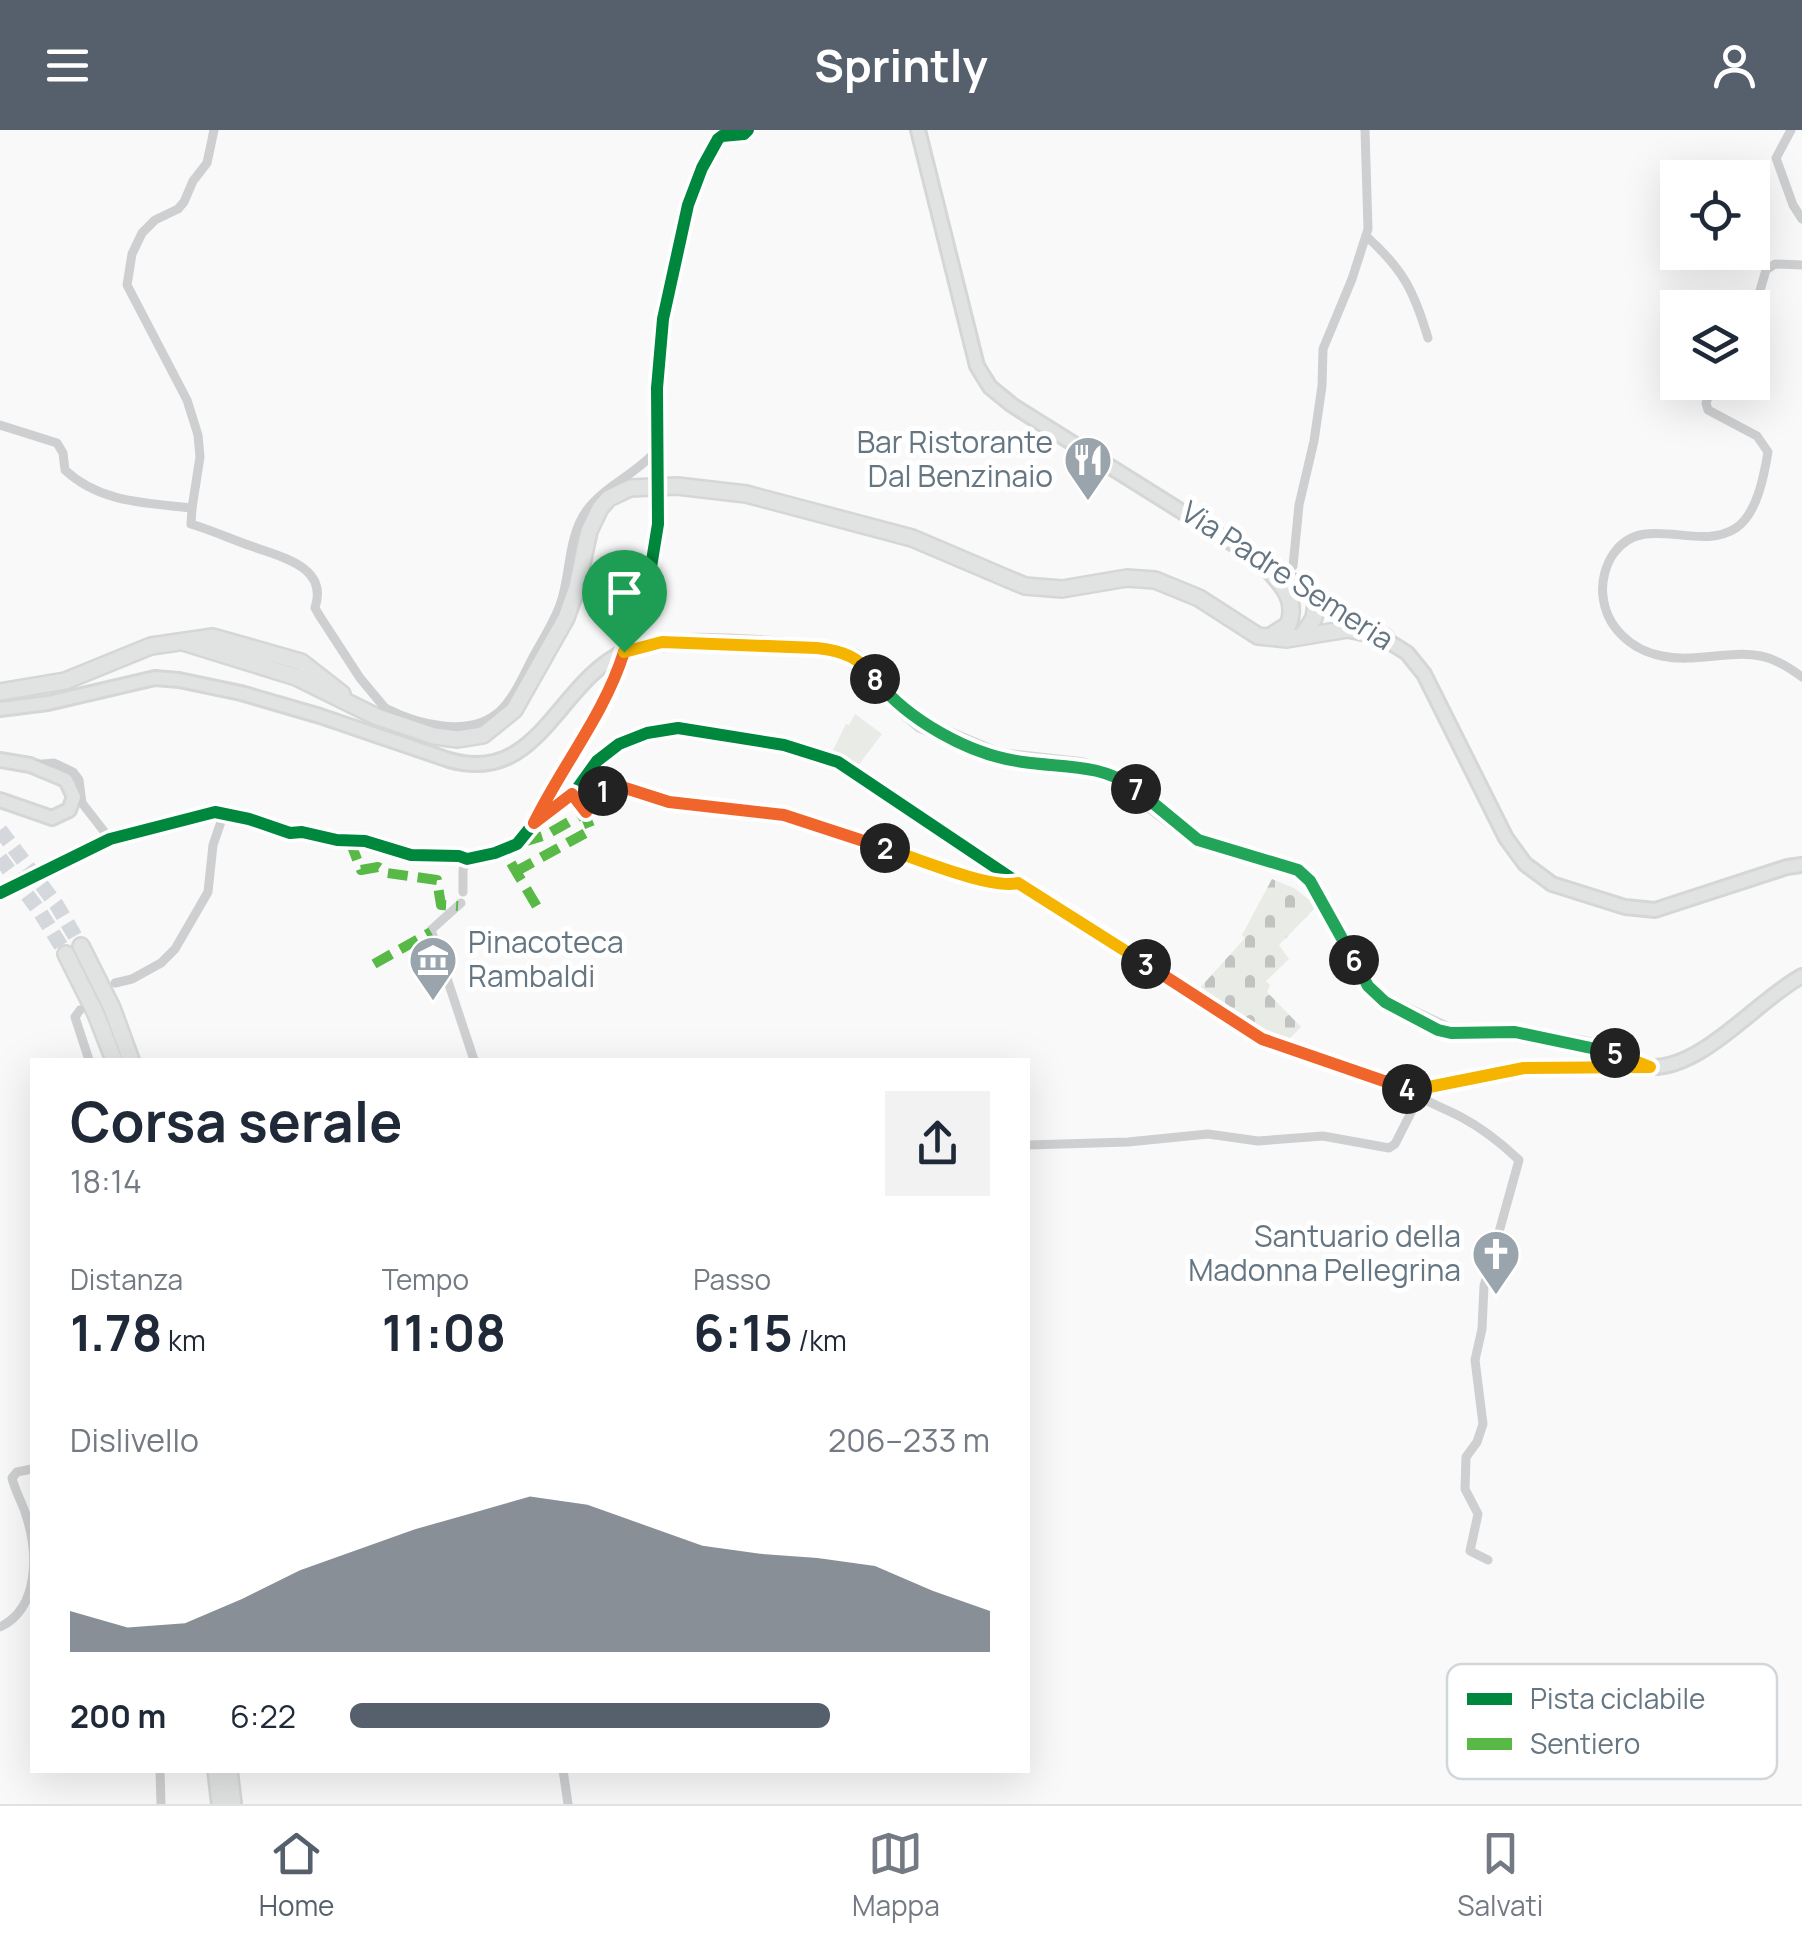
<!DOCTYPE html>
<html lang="it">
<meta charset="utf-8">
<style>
body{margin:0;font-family:Manrope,sans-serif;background:#f2f2f3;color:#1f2937;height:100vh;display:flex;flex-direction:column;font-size:38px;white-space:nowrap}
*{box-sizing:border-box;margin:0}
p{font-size:32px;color:#747a83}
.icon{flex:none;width:55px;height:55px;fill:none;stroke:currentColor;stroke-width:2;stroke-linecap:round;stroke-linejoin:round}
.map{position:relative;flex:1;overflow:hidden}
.side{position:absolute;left:30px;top:928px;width:1000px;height:715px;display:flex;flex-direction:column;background:#fff;border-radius:0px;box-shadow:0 10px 40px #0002}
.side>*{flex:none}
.buttons{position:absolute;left:1660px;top:30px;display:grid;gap:20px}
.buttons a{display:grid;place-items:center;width:110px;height:110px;border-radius:0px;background:#fff;box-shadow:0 10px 40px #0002;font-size:50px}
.pin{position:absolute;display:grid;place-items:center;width:85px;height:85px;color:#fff;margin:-102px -42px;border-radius:50% 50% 50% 0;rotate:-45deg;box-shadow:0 0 10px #0007}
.pin .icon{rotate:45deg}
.km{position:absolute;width:50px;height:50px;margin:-25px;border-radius:50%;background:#222;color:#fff;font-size:28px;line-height:50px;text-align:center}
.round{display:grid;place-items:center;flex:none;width:105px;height:105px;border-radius:0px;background:#f2f2f3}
.overview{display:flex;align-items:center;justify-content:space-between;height:170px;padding:0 40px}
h1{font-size:55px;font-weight:700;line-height:75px}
.figures{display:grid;grid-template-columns:repeat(3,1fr);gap:15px;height:170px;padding:10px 40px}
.figures div{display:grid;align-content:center}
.figures b{font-size:50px;font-weight:700}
.figures small{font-size:28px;font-weight:400}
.figures p{font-size:28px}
.chart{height:280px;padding:20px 40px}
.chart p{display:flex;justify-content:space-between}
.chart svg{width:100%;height:180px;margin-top:10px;fill:#56606c;opacity:.7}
ul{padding:0 40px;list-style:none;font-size:32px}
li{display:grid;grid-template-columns:160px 120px 1fr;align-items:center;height:75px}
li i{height:25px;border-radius:12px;background:#56606c}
header{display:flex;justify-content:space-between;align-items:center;height:130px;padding:0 40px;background:#56606c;color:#fff;font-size:45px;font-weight:700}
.tab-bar{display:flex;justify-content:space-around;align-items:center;height:140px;border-top:2px solid #e0e1e3;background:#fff;font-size:28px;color:#747a83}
.tab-bar a{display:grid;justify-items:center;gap:5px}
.tab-bar .active{color:#56606c}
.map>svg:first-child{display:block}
.cemetery{fill:url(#cemetery-stones)}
.garden{fill:#e8ebe6}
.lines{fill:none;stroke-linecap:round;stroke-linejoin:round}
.motorway-tunnel{stroke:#d4d8dc;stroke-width:15;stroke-dasharray:15 8;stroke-linecap:butt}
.secondary-casing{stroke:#d5d6d7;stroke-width:18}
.motorway-casing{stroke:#d5d6d6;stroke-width:20}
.minor{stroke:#cecfd0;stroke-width:9}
.tertiary{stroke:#cecfd0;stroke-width:10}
.secondary{stroke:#e1e2e2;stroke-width:12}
.motorway{stroke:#e1e2e2;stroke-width:15}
.minor-bridge{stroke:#cecfd0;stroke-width:9}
.quiet{stroke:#58b947;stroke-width:10;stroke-dasharray:20 10;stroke-linecap:butt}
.cycleway-casing{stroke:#fff;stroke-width:19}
.cycleway{stroke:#00873e;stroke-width:12}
.split-1-casing{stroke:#fff;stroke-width:20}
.split-2-casing{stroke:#fff;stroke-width:20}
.split-3-casing{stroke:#fff;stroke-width:20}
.split-4-casing{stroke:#fff;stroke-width:20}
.split-5-casing{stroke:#fff;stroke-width:20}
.split-6-casing{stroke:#fff;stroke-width:20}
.split-7-casing{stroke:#fff;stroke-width:20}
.split-8-casing{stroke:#fff;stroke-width:20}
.split-9-casing{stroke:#fff;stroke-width:20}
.split-1{stroke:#f0652b;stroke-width:12}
.split-2{stroke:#f0652b;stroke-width:12}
.split-3{stroke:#f5b400;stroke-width:12}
.split-4{stroke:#f0652b;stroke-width:12}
.split-5{stroke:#f5b400;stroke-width:12}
.split-6{stroke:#22a559;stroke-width:12}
.split-7{stroke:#22a559;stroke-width:12}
.split-8{stroke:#22a559;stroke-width:12}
.split-9{stroke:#f5b400;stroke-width:12}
.labels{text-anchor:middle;stroke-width:10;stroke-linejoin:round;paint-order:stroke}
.poi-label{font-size:30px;fill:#657683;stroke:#fff;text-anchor:end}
.street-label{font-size:30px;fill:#657683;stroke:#fff}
.key{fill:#fff;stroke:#d1d6da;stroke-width:2.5}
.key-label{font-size:28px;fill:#657683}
</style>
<header><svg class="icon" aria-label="menu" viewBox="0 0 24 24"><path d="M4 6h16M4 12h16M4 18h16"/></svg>Sprintly<svg class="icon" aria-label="person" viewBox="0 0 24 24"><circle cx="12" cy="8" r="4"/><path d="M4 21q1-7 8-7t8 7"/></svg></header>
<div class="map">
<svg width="1802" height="1674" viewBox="0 0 1802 1674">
<defs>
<pattern id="cemetery-stones" width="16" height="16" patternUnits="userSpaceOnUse" patternTransform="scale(2.5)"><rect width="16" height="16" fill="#e8ebe6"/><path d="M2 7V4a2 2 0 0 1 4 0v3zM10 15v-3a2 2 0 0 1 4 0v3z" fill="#c0c3c0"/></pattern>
</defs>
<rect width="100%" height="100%" fill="#f9f9f9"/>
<path class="cemetery" d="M 1272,749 L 1294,758 L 1317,776 L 1279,815 L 1289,829 L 1266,851 L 1270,855 L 1267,862 L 1301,897 L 1286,912 L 1199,859 L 1245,808 L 1242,805 Z"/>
<path class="garden" d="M 855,584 L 882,604 L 857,637 L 833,620 L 846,594 L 849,595 Z"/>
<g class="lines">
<g class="motorway-tunnel">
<path d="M 0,700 L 56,774 L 81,816"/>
<path d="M 0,728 L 40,782 L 66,824"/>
</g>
<g class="secondary-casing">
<g id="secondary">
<path d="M 918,0 L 977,236 L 990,257 L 1012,275 L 1407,523 L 1424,544 L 1506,708 L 1525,734 L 1552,754 L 1625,777 L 1655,780 L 1787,737 L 1802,735"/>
<path d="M 0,579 L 48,573 L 155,548 L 179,550 L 241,563 L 320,586 L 449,630 C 540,656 557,551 626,521 C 666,503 791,516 839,521 L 856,528 L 898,574 L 921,594 L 999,627 L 1080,636 L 1114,646 L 1198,710 L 1298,740 L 1310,751 L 1368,856 L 1385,872 L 1451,903 L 1515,903 L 1585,915 L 1649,937 C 1702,940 1757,870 1802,846"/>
<path d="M 0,630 L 30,635 L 66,650 L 74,667 L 69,680 L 52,688 L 0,670"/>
</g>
</g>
<g class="motorway-casing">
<g id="motorway">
<path d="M 1259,429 C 1276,449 1300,467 1288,495 L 1269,507"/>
<path d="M 1303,505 L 1314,488 L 1317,466"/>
<path d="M 183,512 L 296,547 L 375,586 L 434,606 L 458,609 L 483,605 L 514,580 L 566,488 L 577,457 L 589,401 L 600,378 L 609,368 L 630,358 L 677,356 L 746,364 L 912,408 L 1025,456 L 1062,459 L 1127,448 L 1155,450 L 1199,468 L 1258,506 L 1287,509 L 1348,499 L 1385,507"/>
<path d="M 0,562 L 65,551 L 151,516 L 213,507 L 301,532 L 342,564"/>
<path d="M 81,816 L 112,878 L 131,930"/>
<path d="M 66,824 L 96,884 L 114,930"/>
<path d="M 216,1640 L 220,1674"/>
<path d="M 229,1640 L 233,1674"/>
</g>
</g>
<g class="minor">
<path d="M 1791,0 L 1776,28 L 1793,75 L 1802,89"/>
<path d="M 1366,106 C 1403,139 1414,161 1428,208"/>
<path d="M 1752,188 L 1766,140 L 1775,134 L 1802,135"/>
<path d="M 1714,252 L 1706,273 L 1708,280 L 1757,306 L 1768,322 C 1764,346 1757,384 1736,398 C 1698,423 1644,381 1614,423 C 1606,434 1601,451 1603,466 C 1606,497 1631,520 1662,526 C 1694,533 1729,520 1761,526 C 1776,529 1790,538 1802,547"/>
<path d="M 0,295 L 57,313 L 63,323 L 65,340 C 100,373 147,373 192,378 L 191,394 C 211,400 231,409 251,416 C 280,427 329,436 315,478 L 319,485 L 360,548 L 385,578 L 386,585"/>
<path d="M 655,343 C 660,229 661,111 718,9 L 722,6 L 744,4 L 748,0"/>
<path d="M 192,378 L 200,327 L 198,305 L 187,270 L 127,155 L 132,124 L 142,103 L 155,90 L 178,79 L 184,72 L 193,51 L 207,33 L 214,0"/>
<path d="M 1293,436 L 1299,375 L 1314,311 L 1322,256 L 1323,219 L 1352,149 L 1368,99 L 1365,0"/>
<path d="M 385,578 C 417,594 469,609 500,581 C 514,568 523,546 532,529 C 541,512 553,494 560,475 C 571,446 567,407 587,380 C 605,356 636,344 656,321"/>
<path d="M 32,635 L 54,633 L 73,642 L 79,650 L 82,673 L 110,709"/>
<path d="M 572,664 L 586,682 L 610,656 L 669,672 L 784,685 L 988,753 L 1006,756 L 1018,753"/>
<path d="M 535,692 L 576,624 L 583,605 L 596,590 L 617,542 L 650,443 L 658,394 L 655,373"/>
<path d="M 463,762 L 463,740 L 467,729"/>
<path d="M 0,763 L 110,709 L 215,682 L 249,689 L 290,703 L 302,702 L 337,710 L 365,711 L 430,727 L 459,726 L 467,729 L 495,723 L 517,714"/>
<path d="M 461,773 L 431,800 L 474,930"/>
<path d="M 115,853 L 132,849 L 161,833 L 175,819 L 208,762 L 213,715 L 223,686"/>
<path d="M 80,880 L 75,887 L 89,930"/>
<path d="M 1405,957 C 1422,971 1442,977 1461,987 C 1482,998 1501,1013 1519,1030 L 1484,1156 L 1482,1199 L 1475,1230 L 1483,1294 L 1477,1312 L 1466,1327 L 1465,1359 L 1478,1384 L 1470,1421 L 1488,1430"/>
<path d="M 1028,1015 L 1128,1012 L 1208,1004 L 1258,1011 L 1323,1006 L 1389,1018 L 1395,1014 L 1424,957"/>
<path d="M 0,1497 C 40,1478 38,1422 26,1385 C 22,1372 15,1361 12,1348 L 17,1342 L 32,1339"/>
<path d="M 160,1640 L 161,1674"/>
<path d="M 563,1640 L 568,1674"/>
</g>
<path class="tertiary" d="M 517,714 L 534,693 L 569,670 L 597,631 L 619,614 L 647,603 L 678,598 L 784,615 L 838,632 L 1023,756 L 1070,783 L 1262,909 L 1281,917 L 1405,957 L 1435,957 L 1524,938 L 1643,937"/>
<use href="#secondary" class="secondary"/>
<use href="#motorway" class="motorway"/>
<path class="minor-bridge" d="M 655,343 L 655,373"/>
<g class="quiet">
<path d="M 350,711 L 361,740 L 378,737 L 387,743 L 437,750 L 441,775 L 458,776"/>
<path d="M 523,712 L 546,705 L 586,682 L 602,662 L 610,656 L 619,656 L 669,672 L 784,685 L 988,753 L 1014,754"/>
<path d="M 511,733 L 539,780"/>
<path d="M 515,742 L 591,700 L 581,675"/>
<path d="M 374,834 L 431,802"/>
</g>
<g class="cycleway-casing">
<g id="cycleway">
<path d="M 539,684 L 576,624 L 583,605 L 596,590 L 610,560 L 650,443 L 658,394 L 657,258 L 663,189 L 688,75 L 702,38 L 718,9 L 722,6 L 744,4 L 748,0"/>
<path d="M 0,763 L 110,709 L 215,682 L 249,689 L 290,703 L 302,702 L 337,710 L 365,711 L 411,725 L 459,726 L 467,729 L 495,723 L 517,714 L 534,693 L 569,670 L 597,631 L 619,614 L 647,603 L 678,598 L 784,615 L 838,632 L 1023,756 L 1070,783 L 1262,909 L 1314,929 L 1405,957 L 1435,957 L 1524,938 L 1649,937"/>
</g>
</g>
<use href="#cycleway" class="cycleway"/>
</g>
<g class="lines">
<g class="split-1-casing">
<path id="split-1" d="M 603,661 L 586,682 L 572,664 L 534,693 C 563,634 604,585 624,522"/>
</g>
<g class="split-2-casing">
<path id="split-2" d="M 603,661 L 610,656 L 619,656 L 669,672 L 784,685 L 885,718"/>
</g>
<g class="split-3-casing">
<path id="split-3" d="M 885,718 C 915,728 991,760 1018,753 L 1146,834"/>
</g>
<g class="split-4-casing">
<path id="split-4" d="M 1146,834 L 1262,909 L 1407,959"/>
</g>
<g class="split-5-casing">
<path id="split-5" d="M 1407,959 L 1419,968 L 1424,958 L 1524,938 L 1650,937 L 1615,923"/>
</g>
<g class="split-6-casing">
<path id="split-6" d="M 1354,830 L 1368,856 L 1385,872 L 1438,900 L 1451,903 L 1515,902 L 1615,923"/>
</g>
<g class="split-7-casing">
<path id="split-7" d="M 1136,659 L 1198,710 L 1298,740 L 1310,751 L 1354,830"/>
</g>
<g class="split-8-casing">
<path id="split-8" d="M 875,549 C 908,590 969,625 1023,632 C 1063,638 1102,633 1136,659"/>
</g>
<g class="split-9-casing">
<path id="split-9" d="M 624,522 L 662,512 L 817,518 C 843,521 860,527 875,549"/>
</g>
<use href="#split-1" class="split-1"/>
<use href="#split-2" class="split-2"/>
<use href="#split-3" class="split-3"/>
<use href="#split-4" class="split-4"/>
<use href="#split-5" class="split-5"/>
<use href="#split-6" class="split-6"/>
<use href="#split-7" class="split-7"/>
<use href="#split-8" class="split-8"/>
<use href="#split-9" class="split-9"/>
</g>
<defs>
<g id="restaurant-pin" transform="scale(2.5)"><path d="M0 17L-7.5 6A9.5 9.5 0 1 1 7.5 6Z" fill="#99a4ac" stroke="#fff"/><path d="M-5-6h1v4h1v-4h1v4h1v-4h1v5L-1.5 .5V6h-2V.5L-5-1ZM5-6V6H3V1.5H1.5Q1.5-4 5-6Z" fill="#fff"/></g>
<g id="museum-pin" transform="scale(2.5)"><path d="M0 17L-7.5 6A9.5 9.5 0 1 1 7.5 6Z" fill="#99a4ac" stroke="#fff"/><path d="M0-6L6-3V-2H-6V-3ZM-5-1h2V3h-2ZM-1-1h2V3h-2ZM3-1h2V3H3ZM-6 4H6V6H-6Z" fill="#fff"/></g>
<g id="church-pin" transform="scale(2.5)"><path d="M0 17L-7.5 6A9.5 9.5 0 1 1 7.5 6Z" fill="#99a4ac" stroke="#fff"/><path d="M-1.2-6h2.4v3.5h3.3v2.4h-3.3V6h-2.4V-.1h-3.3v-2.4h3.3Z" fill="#fff"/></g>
</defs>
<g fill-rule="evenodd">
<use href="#restaurant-pin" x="1088" y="330"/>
<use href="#museum-pin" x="433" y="830"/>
<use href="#church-pin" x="1496" y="1124"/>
</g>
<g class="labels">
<g class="poi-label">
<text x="1053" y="323">Bar Ristorante<tspan x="1053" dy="34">Dal Benzinaio</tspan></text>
<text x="468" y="823" text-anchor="start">Pinacoteca<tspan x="468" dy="34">Rambaldi</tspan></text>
<text x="1461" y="1117">Santuario della<tspan x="1461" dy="34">Madonna Pellegrina</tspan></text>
</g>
<g class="street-label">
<text transform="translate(1287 446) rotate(33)" y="10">Via Padre Semeria</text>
</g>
</g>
<rect x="1447" y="1534" width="330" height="115" rx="15" class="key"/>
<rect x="1467" y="1563" width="45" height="12" fill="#00873e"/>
<rect x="1467" y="1608" width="45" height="12" fill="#58b947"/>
<g class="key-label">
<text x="1530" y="1579">Pista ciclabile</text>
<text x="1530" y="1624">Sentiero</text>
</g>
</svg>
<div class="buttons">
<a><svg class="icon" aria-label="locate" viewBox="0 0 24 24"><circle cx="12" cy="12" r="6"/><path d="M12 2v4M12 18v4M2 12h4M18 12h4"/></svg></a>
<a><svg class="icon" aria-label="layers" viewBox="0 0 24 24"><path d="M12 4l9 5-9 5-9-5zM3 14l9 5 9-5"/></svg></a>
</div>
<div class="pin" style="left:624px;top:522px;background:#1e9e55"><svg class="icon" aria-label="arrive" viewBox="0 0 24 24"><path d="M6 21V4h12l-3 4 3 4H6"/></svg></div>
<b class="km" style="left:603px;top:661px">1</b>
<b class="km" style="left:885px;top:718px">2</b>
<b class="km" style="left:1146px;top:834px">3</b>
<b class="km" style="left:1407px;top:959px">4</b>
<b class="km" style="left:1615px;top:923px">5</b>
<b class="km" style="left:1354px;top:830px">6</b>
<b class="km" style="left:1136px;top:659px">7</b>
<b class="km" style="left:875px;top:549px">8</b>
<section class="side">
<div class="overview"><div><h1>Corsa serale</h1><p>18:14</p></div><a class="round"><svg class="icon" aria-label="share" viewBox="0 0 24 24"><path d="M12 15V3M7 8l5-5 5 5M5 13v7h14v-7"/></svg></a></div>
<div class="figures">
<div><p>Distanza</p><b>1.78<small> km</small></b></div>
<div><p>Tempo</p><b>11:08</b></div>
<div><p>Passo</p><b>6:15<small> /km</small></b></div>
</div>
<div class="chart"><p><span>Dislivello</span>206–233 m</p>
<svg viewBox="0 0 160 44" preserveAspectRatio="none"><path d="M0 44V34L10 38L20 37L30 31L40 24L50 19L60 14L70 10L80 6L90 8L100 13L110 18L120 20L130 21L140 23L150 29L160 34V44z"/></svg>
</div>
<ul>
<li><b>200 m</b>6:22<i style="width:75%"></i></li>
</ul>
</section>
</div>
<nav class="tab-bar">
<a class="active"><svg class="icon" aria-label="home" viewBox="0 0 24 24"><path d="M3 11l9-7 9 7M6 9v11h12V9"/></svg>Home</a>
<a><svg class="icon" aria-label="map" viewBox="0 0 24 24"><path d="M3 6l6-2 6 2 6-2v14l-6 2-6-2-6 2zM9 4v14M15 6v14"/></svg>Mappa</a>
<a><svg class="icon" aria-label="saved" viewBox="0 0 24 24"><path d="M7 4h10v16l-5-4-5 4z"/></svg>Salvati</a>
</nav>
